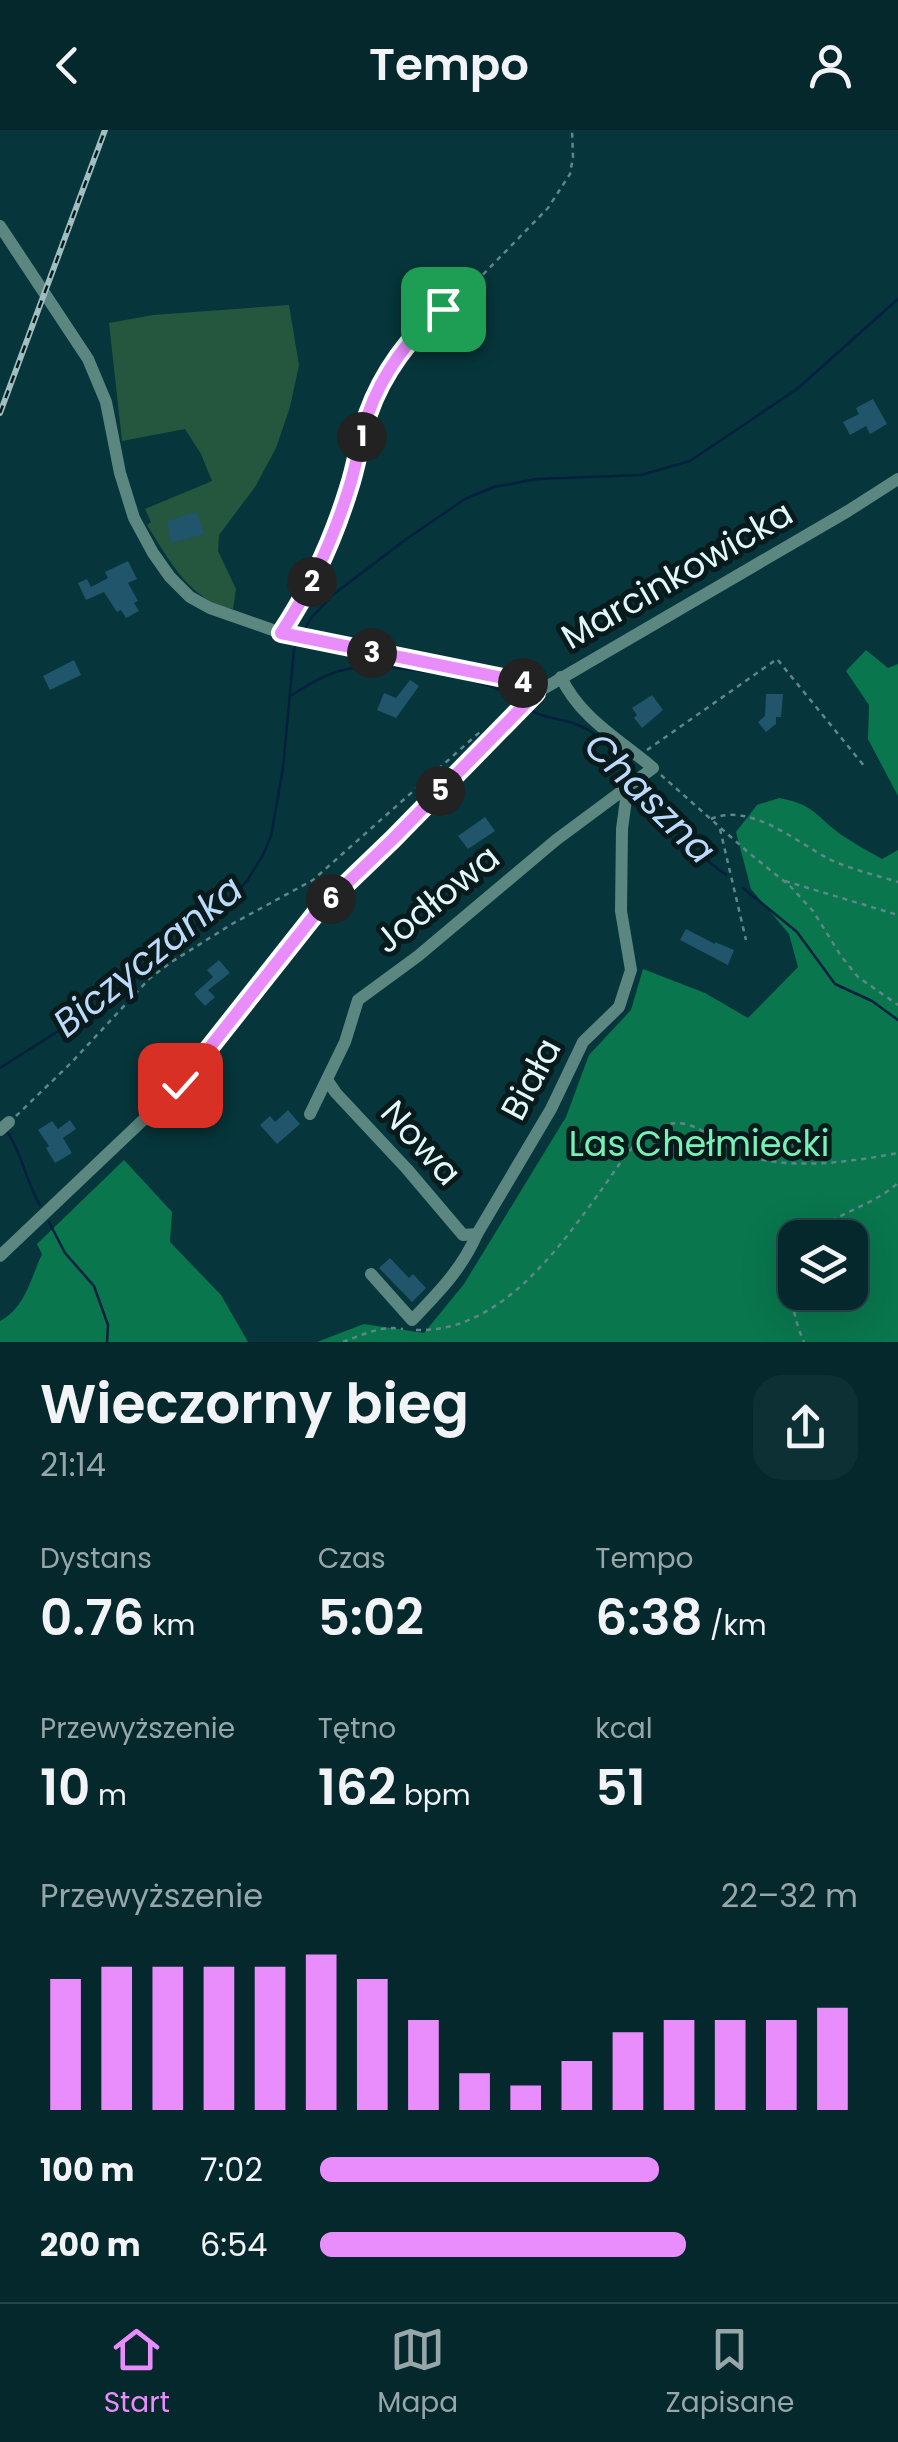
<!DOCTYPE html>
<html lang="pl">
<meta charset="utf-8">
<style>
body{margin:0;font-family:Poppins,sans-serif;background:#0d3034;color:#f1f3f6;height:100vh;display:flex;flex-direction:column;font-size:38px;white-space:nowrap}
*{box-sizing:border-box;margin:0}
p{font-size:32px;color:#97a6a9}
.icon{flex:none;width:55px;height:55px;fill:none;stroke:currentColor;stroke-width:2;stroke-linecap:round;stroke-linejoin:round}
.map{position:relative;height:1212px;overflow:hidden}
.side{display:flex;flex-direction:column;background:#04282c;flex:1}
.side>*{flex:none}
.buttons{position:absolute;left:778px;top:1090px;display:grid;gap:20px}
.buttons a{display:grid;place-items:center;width:90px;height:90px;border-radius:20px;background:#04282c;box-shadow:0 10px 40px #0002,0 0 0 2px #254448;font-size:50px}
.pin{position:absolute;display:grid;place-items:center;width:85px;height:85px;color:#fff;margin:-42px;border-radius:20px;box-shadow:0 5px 15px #0006}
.km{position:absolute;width:50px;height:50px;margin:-25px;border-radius:50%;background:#222;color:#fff;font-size:28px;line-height:50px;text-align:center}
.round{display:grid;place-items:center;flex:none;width:105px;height:105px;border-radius:30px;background:#0d3034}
.headline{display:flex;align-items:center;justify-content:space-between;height:170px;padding:0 40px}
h1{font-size:55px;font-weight:600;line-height:75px}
.metrics{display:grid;grid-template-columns:repeat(3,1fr);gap:15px;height:170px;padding:10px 40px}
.metrics div{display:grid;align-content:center}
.metrics b{font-size:50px;font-weight:600}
.metrics small{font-size:28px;font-weight:400}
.metrics p{font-size:28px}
.chart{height:280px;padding:20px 40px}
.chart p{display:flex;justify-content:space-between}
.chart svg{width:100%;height:180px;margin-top:10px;stroke:#e98dfd;stroke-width:6}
ul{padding:0 40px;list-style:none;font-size:32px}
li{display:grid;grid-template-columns:160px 120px 1fr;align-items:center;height:75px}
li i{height:25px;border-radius:12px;background:#e98dfd}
header{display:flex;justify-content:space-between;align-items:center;height:130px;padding:0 40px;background:#04282c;font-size:45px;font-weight:600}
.tabs{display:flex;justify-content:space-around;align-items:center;height:140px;border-top:2px solid #254448;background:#04282c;font-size:28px;color:#97a6a9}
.tabs a{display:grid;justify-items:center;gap:5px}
.tabs .active{color:#e98dfd}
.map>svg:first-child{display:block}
.green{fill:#24573e}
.forest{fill:#09764d;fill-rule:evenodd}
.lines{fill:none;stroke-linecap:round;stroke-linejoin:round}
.stream{stroke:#03203e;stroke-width:2.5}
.building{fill:#20556b}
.path{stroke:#61868a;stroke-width:2.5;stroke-dasharray:5 5;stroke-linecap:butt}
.minor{stroke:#5b8780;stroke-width:12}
.rail-casing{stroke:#a0bec1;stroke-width:6}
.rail{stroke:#081a1c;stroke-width:2.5;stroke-dasharray:8;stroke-linecap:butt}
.route-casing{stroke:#fff;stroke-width:20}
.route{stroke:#e98dfd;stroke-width:12}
.labels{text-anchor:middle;stroke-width:10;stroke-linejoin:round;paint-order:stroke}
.street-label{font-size:35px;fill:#e1f7fa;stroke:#081a1c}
.park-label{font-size:35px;fill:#77f2b6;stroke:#081a1c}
.water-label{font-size:38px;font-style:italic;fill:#bcdafb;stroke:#081a1c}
</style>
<header><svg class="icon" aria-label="back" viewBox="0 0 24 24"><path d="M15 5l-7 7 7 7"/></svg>Tempo<svg class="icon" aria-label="person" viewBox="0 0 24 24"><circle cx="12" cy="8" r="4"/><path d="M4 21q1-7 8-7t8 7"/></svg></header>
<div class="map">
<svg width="898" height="1212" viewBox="0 0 898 1212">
<rect width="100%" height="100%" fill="#06363b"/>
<path class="green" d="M 289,175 L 299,235 L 290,277 L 276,318 L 255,357 L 219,405 L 218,421 L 236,459 L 233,479 C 190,472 168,428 147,395 L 151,392 L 145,379 L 212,351 L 201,324 L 185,299 L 122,311 L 109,193 L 153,185 Z"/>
<g class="forest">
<path d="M 866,520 L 888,538 L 898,534 L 898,666 L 868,609 L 869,575 L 846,541 Z"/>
<path d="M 779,668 C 813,674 815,685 840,704 C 853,713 868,721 882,729 L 898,720 L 898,1212 L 317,1212 L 364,1194 L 424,1203 L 464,1154 L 566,987 L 589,925 L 631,880 L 643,839 L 705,863 L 748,888 L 798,837 L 789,804 L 751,759 L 736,702 L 757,675 ZM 795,1108 L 850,1108 L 850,1162 L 795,1162 Z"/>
<path d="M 124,1030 L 172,1082 L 170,1112 L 221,1165 L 248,1212 L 0,1212 L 0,1191 C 25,1178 31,1148 42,1124 L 37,1114 Z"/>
</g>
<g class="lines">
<g class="stream">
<path d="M 302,504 L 311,488 L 334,464 L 405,410 L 465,369 L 494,357 L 537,349 L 641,345 L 690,331 L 797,259 L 898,169"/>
<path d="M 292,565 C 309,554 327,543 348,539 C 386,532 492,547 521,572"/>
<path d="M 527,578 C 541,588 557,588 573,593 C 597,601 622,624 636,645"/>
<path d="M 640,652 C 664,690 690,719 726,745"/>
<path d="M 743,758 L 797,802 L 835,854 L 872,871 L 898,890"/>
<path d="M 0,938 L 101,874 L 142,835 L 164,821 L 225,773 L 247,751 L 263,725 L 271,706 L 283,638 L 294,519 L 298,512"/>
<path d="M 8,1003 C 23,1026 26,1052 40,1075"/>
<path d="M 49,1092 L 65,1123 L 94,1156 L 108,1195 L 107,1212"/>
</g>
</g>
<g class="building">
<path d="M 873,269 L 887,294 L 870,304 L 866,296 L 850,305 L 843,292 L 859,284 L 856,278 Z"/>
<path d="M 197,382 L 204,404 L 171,413 L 167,391 Z"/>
<path d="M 128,431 L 137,449 L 128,453 L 138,471 L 134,473 L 139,481 L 126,488 L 121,480 L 117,482 L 104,462 L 86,470 L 78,453 L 87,449 L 91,457 L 108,448 L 105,442 Z"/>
<path d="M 74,530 L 81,545 L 50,560 L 43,546 Z"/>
<path d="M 410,550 L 419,556 L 396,588 L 377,580 L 384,563 L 396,568 Z"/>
<path d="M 766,564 L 783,564 L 781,587 L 776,587 L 776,594 L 766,602 L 758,592 L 765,586 Z"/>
<path d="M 652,565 L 663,580 L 642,598 L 634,588 L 637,585 L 632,578 Z"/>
<path d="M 485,687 L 495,701 L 468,719 L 458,706 Z"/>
<path d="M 686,799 L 715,814 L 715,812 L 734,820 L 728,835 L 680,810 Z"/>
<path d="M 219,830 L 230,843 L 208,860 L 215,867 L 205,876 L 194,864 L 213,847 L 207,840 Z"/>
<path d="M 288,980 L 300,994 L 277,1014 L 260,995 L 270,986 L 275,992 Z"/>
<path d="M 70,990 L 76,999 L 63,1008 L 72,1023 L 55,1033 L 46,1018 L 49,1016 L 38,1000 L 52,991 L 58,999 Z"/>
<path d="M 390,1128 L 409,1148 L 413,1144 L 426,1158 L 412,1172 L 379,1138 Z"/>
</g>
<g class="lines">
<g class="path">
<path d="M 287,494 L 309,459 L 332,407 L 350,357 L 370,281 L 379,259 L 405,217 L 429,190 L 466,162 L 548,78 L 570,44 L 573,27 L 572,0"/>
<path d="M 647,620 L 777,529 L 865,637"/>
<path d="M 661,645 L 749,723 L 790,756 L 813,781 L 841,826 L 858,847 L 898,875"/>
<path d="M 711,689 C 750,672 795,711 829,729 C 850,739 875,745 898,752"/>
<path d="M 720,699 L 746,810"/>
<path d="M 785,751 L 898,785"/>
<path d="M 16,986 L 71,933 L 150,848 L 173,831 L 232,794 L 313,750 L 481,601"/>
<path d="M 807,1108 C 834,1083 871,1077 898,1053"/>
<path d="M 795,1142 C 789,1166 794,1190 804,1212"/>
<path d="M 416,1200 C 499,1203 558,1120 602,1059 C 618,1037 632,1011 658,998 C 693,980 716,1017 747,1026 C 795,1040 850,1032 898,1023"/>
<path d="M 343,1212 C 362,1205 382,1195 403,1199"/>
</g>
<g class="minor">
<path d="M 0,96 L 88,229 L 106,272 L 120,343 L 134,388 L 153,423 L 170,447 L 190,467 L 210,478 L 284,504 L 518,551 L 536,563"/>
<path d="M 327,950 L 336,963 L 407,1039 L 463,1105 L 477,1104"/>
<path d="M 310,984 L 345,912 L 358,870 L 418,826 L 556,710 L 653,638 C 620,610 579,587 561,547"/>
<path d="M 0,1000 L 9,992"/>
<path d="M 0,1126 L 180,955 L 316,783 L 393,709 L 536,563 L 848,381 L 898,349"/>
<path d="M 371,1144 L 412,1190 C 438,1163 462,1139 477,1104 L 551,979 L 583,912 L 619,877 L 631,840 L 621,781 L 622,699 L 628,655"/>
</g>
<g class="rail-casing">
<path id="rail" d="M 0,283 L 105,0"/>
</g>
<use href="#rail" class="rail"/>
</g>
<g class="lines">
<g class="route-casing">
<path id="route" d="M 180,955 L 316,783 L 393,709 L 536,563 L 518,551 L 281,503 C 311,458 333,410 349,358 C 357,334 360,308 368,284 C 382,244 410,205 443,179"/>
</g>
<use href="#route" class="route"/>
</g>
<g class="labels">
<g class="street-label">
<text transform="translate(677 445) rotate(-30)" y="12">Marcinkowicka</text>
<text transform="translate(437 769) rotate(-39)" y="12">Jodłowa</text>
<text transform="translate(531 949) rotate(-62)" y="12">Biała</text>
<text transform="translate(421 1013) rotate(48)" y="12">Nowa</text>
</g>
<g class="park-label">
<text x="699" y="1026">Las Chełmiecki</text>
</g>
<g class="water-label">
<text transform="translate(650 668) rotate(45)" y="13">Chaszna</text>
<text transform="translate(148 826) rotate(-39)" y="13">Biczyczanka</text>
</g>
</g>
</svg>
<div class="buttons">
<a><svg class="icon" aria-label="layers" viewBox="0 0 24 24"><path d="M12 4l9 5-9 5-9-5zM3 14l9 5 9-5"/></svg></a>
</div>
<div class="pin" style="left:443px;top:179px;background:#1e9e55"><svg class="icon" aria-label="arrive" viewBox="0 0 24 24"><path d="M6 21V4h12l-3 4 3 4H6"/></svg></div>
<div class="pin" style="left:180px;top:955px;background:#d93025"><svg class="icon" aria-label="check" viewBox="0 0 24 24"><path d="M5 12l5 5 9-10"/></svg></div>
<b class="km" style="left:362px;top:307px">1</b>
<b class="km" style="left:312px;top:452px">2</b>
<b class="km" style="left:372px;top:523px">3</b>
<b class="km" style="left:523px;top:553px">4</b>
<b class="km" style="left:440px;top:661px">5</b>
<b class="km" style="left:331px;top:769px">6</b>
</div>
<section class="side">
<div class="headline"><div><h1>Wieczorny bieg</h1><p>21:14</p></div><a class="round"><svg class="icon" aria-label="share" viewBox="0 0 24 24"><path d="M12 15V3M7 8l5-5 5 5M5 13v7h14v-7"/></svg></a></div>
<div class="metrics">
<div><p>Dystans</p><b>0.76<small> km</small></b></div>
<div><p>Czas</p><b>5:02</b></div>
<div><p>Tempo</p><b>6:38<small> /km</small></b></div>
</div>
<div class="metrics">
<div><p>Przewyższenie</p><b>10<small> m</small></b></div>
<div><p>Tętno</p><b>162<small> bpm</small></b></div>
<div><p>kcal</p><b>51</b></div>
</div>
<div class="chart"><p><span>Przewyższenie</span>22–32 m</p>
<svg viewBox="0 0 160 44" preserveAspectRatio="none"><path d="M5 44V12M15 44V9M25 44V9M35 44V9M45 44V9M55 44V6M65 44V12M75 44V22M85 44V35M95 44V38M105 44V32M115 44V25M125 44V22M135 44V22M145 44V22M155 44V19"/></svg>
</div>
<ul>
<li><b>100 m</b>7:02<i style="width:63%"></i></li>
<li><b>200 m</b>6:54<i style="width:68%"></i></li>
</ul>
</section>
<nav class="tabs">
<a class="active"><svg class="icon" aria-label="home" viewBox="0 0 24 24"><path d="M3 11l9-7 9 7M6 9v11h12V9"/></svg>Start</a>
<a><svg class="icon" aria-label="map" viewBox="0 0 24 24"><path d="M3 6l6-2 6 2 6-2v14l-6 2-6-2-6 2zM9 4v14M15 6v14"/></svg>Mapa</a>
<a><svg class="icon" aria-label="saved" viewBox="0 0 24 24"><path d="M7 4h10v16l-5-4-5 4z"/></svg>Zapisane</a>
</nav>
